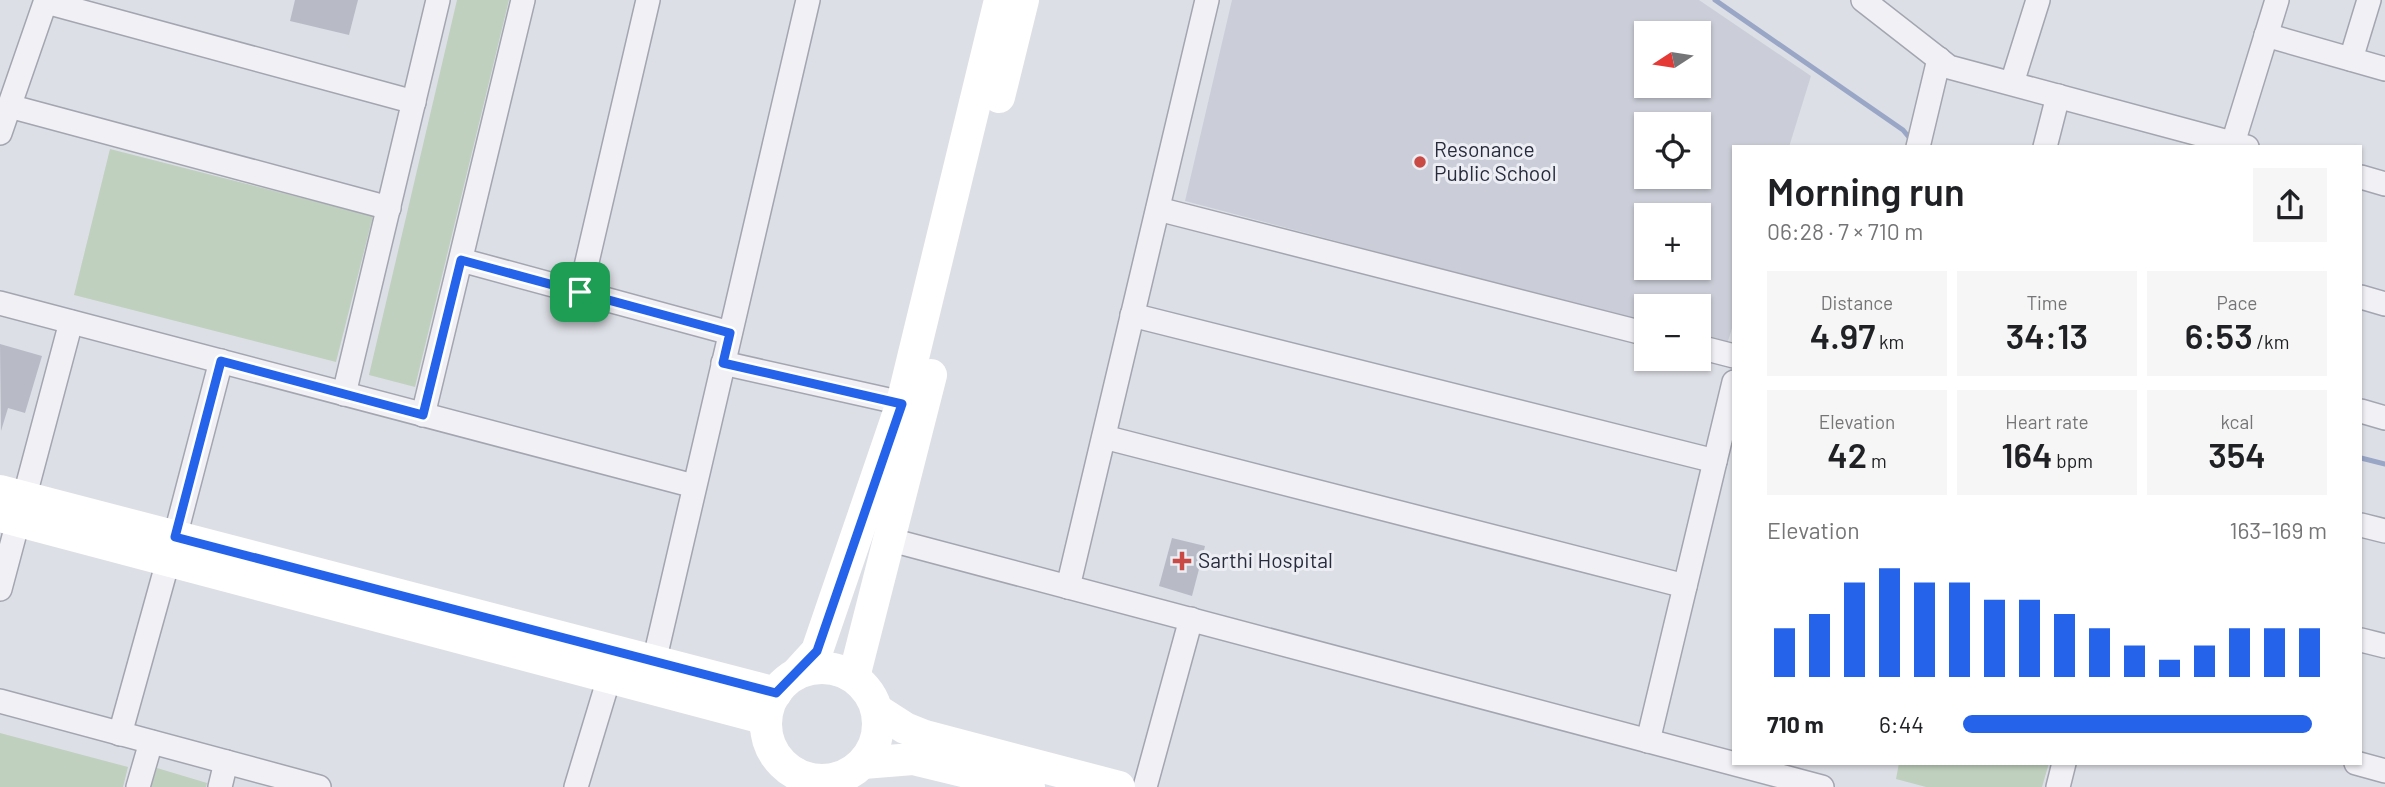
<!DOCTYPE html>
<meta charset="utf-8">
<style>
body{margin:0;font-family:Barlow,sans-serif;background:#f6f6f6;color:#202124;height:100vh;display:flex;flex-direction:column;font-size:26px;white-space:nowrap}
*{box-sizing:border-box;margin:0}
p{font-size:23px;color:#757577}
.icon{flex:none;width:38px;height:38px;fill:none;stroke:currentColor;stroke-width:2;stroke-linecap:round;stroke-linejoin:round}
.map{position:relative;flex:1;overflow:hidden}
.details{position:absolute;left:1732px;top:145px;width:630px;height:620px;display:flex;flex-direction:column;background:#fff;border-radius:0px;box-shadow:0 2px 5px #0004}
.details>*{flex:none}
.needle{width:46px;rotate:258deg}
.buttons{position:absolute;left:1634px;top:21px;display:grid;gap:14px}
.buttons a{display:grid;place-items:center;width:77px;height:77px;border-radius:0px;background:#fff;box-shadow:0 2px 5px #0004;font-size:35px}
.pin{position:absolute;display:grid;place-items:center;width:60px;height:60px;color:#fff;margin:-30px;border-radius:14px;box-shadow:0 4px 10px #0006}
.round{display:grid;place-items:center;flex:none;width:74px;height:74px;border-radius:0px;background:#f6f6f6}
.summary{display:flex;align-items:center;justify-content:space-between;height:119px;padding:0 35px}
h1{font-size:38px;font-weight:600;line-height:52px}
.figures{display:grid;grid-template-columns:repeat(3,1fr);gap:10px;height:119px;padding:7px 35px}
.figures div{display:grid;align-content:center;border-radius:0px;background:#f6f6f6;text-align:center}
.figures b{font-size:35px;font-weight:600}
.figures small{font-size:19px;font-weight:400}
.figures p{font-size:19px}
.chart{height:196px;padding:14px 35px}
.chart p{display:flex;justify-content:space-between}
.chart svg{width:100%;height:126px;margin-top:7px;stroke:#2563eb;stroke-width:6}
ul{padding:0 35px;list-style:none;font-size:23px}
li{display:grid;grid-template-columns:112px 84px 1fr;align-items:center;height:52px}
li i{height:18px;border-radius:9px;background:#2563eb}
.map>svg:first-child{display:block}
.built{fill:#cbced8;fill-rule:evenodd}
.green{fill:#c0d0be}
.lines{fill:none;stroke-linecap:round;stroke-linejoin:round}
.stream{stroke:#99a6c6;stroke-width:5}
.building{fill:#b8bac6}
.street-casing{stroke:#a3a5b0;stroke-width:26}
.street{stroke:#f0f0f5;stroke-width:23}
.secondary{stroke:#fff;stroke-width:32}
.route-casing{stroke:#fff;stroke-width:14}
.route{stroke:#2563eb;stroke-width:9}
.poi-dot{fill:#c94945;stroke:#eceef4;stroke-width:2.5}
.labels{text-anchor:middle;stroke-width:6;stroke-linejoin:round;paint-order:stroke}
.poi-label{font-size:21px;fill:#272b3c;stroke:#eceef4;text-anchor:start}
</style>
<div class="map">
<svg width="2385" height="787" viewBox="0 0 2385 787">
<rect width="100%" height="100%" fill="#dddfe6"/>
<path class="built" d="M 1232,0 L 1699,0 L 1811,76 L 1789,147 L 1734,147 L 1734,322 L 1727,344 L 1699,337 L 1699,306 L 1647,306 L 1647,323 L 1185,201 ZM 1647,33 L 1699,33 L 1699,86 L 1647,86 ZM 1647,124 L 1699,124 L 1699,177 L 1647,177 ZM 1647,215 L 1699,215 L 1699,268 L 1647,268 Z"/>
<g class="green">
<path d="M 457,0 L 509,0 L 415,387 L 369,375 Z"/>
<path d="M 110,149 L 373,216 L 336,362 L 74,295 Z"/>
<path d="M 0,733 L 128,767 L 123,787 L 0,787 Z"/>
<path d="M 1899,763 L 2049,763 L 2042,787 L 1926,787 L 1896,779 Z"/>
<path d="M 157,768 L 207,783 L 206,787 L 151,787 Z"/>
</g>
<g class="lines">
<g class="stream">
<path d="M 1715,0 L 1903,130 L 1913,142"/>
<path d="M 2361,458 L 2385,464"/>
</g>
</g>
<g class="building">
<path d="M 295,0 L 358,0 L 349,35 L 290,21 Z"/>
<path d="M 0,344 L 42,356 L 25,413 L 8,408 L 1,431 Z"/>
<path d="M 1172,538 L 1205,546 L 1192,596 L 1159,586 Z"/>
</g>
<g class="lines">
<g class="street-casing">
<g id="street">
<path d="M 1863,0 L 1949,67 L 2247,147"/>
<path d="M 46,2 L 414,102"/>
<path d="M 2266,35 L 2385,69"/>
<path d="M 2351,59 L 2369,0"/>
<path d="M 2012,83 L 2038,0"/>
<path d="M 9,106 L 389,208"/>
<path d="M 0,133 L 46,0"/>
<path d="M 2233,143 L 2277,0"/>
<path d="M 1918,147 L 1939,59"/>
<path d="M 2045,147 L 2058,96"/>
<path d="M 2361,177 L 2385,184"/>
<path d="M 1158,209 L 1647,334"/>
<path d="M 461,260 L 730,333"/>
<path d="M 580,292 L 648,0"/>
<path d="M 2361,297 L 2385,304"/>
<path d="M 0,303 L 694,486"/>
<path d="M 1132,315 L 1715,461"/>
<path d="M 1699,347 L 1734,356"/>
<path d="M 723,363 L 902,403"/>
<path d="M 344,394 L 438,0"/>
<path d="M 2361,411 L 2385,418"/>
<path d="M 423,415 L 523,0"/>
<path d="M 1104,437 L 1685,586"/>
<path d="M 2361,525 L 2385,531"/>
<path d="M 175,537 L 221,361"/>
<path d="M 891,540 L 1822,787"/>
<path d="M 1068,587 L 1207,0"/>
<path d="M 0,589 L 71,322"/>
<path d="M 2361,640 L 2385,646"/>
<path d="M 651,675 L 808,0"/>
<path d="M 0,701 L 319,787"/>
<path d="M 120,734 L 168,561"/>
<path d="M 1648,741 L 1734,382"/>
<path d="M 2356,763 L 2385,771"/>
<path d="M 138,787 L 151,742"/>
<path d="M 220,787 L 226,762"/>
<path d="M 576,787 L 609,678"/>
<path d="M 1145,787 L 1191,619"/>
<path d="M 2058,787 L 2064,763"/>
</g>
</g>
<use href="#street" class="street"/>
<g class="secondary">
<path d="M 999,97 L 1023,0"/>
<path d="M 0,491 L 776,693"/>
<path d="M 0,516 L 763,718 L 766,728"/>
<circle cx="822" cy="724" r="56"/>
<path d="M 796,674 L 817,651 L 902,403 L 1000,0"/>
<path d="M 854,677 L 931,375"/>
<path d="M 877,710 L 905,728 L 925,736 L 1119,787"/>
<path d="M 863,763 L 913,759 L 1029,787"/>
</g>
</g>
<g class="lines">
<g class="route-casing">
<path id="route" d="M 461,260 L 730,333 L 723,363 L 902,404 L 817,651 L 776,693 L 175,537 L 221,361 L 423,415 Z"/>
</g>
<use href="#route" class="route"/>
</g>
<g class="poi-dot">
<circle cx="1420" cy="162" r="7"/>
<path d="M1178.5 550.5h7v7h7v7h-7v7h-7v-7h-7v-7h7z"/>
</g>
<g class="labels">
<g class="poi-label">
<text x="1434" y="157">Resonance<tspan x="1434" dy="24">Public School</tspan></text>
<text x="1198" y="568">Sarthi Hospital</text>
</g>
</g>
</svg>
<div class="buttons">
<a><svg class="needle" viewBox="-14 -14 28 28"><path d="M0-13l5 13h-10z" fill="#e53935"/><path d="M0 13l5-13h-10z" fill="#757577"/></svg></a>
<a><svg class="icon" aria-label="locate" viewBox="0 0 24 24"><circle cx="12" cy="12" r="6"/><path d="M12 2v4M12 18v4M2 12h4M18 12h4"/></svg></a>
<a>+</a>
<a>−</a>
</div>
<div class="pin" style="left:580px;top:292px;background:#1e9e55"><svg class="icon" aria-label="arrive" viewBox="0 0 24 24"><path d="M6 21V4h12l-3 4 3 4H6"/></svg></div>
<section class="details">
<div class="summary"><div><h1>Morning run</h1><p>06:28 · 7 × 710 m</p></div><a class="round"><svg class="icon" aria-label="share" viewBox="0 0 24 24"><path d="M12 15V3M7 8l5-5 5 5M5 13v7h14v-7"/></svg></a></div>
<div class="figures">
<div><p>Distance</p><b>4.97<small> km</small></b></div>
<div><p>Time</p><b>34:13</b></div>
<div><p>Pace</p><b>6:53<small> /km</small></b></div>
</div>
<div class="figures">
<div><p>Elevation</p><b>42<small> m</small></b></div>
<div><p>Heart rate</p><b>164<small> bpm</small></b></div>
<div><p>kcal</p><b>354</b></div>
</div>
<div class="chart"><p><span>Elevation</span>163–169 m</p>
<svg viewBox="0 0 160 44" preserveAspectRatio="none"><path d="M5 44V27M15 44V22M25 44V11M35 44V6M45 44V11M55 44V11M65 44V17M75 44V17M85 44V22M95 44V27M105 44V33M115 44V38M125 44V33M135 44V27M145 44V27M155 44V27"/></svg>
</div>
<ul>
<li><b>710 m</b>6:44<i style="width:96%"></i></li>
</ul>
</section>
</div>
